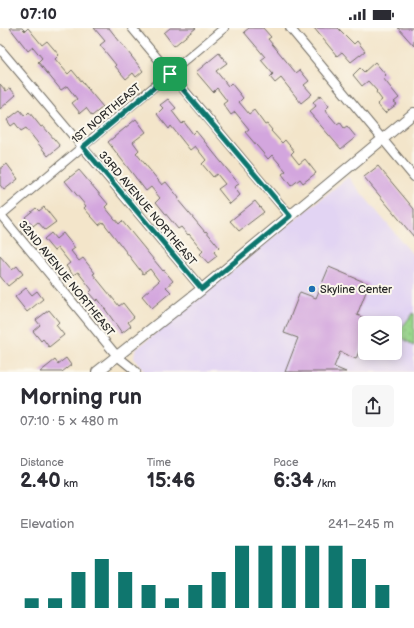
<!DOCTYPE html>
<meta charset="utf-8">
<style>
body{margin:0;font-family:"Balsamiq Sans",sans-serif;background:#f7f7f7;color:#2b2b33;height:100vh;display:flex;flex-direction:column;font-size:15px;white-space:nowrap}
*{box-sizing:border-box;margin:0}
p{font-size:13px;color:#7c7c81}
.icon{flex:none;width:22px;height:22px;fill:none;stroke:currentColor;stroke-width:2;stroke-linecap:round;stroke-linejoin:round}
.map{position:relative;height:344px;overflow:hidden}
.details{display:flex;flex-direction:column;background:#fff;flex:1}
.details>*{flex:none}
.controls{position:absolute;left:358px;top:288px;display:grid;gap:8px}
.controls a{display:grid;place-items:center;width:44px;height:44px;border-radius:6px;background:#fff;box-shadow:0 2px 10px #0003;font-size:20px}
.pin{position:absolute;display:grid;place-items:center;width:34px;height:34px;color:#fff;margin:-17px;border-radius:8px;box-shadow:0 2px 6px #0006}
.round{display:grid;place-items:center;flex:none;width:42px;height:42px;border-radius:6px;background:#f7f7f7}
.summary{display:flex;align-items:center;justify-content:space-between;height:68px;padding:0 20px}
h1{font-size:22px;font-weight:800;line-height:30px}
.stats{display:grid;grid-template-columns:repeat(3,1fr);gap:6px;height:68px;padding:4px 20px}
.stats div{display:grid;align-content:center}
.stats b{font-size:20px;font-weight:800}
.stats small{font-size:11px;font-weight:400}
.stats p{font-size:11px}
.chart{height:112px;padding:8px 20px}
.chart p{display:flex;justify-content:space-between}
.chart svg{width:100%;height:72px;margin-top:4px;stroke:#0f766e;stroke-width:6}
.status{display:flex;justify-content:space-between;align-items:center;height:28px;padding:0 20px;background:#fff;direction:ltr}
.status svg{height:11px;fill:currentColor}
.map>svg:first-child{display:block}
.built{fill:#e2d4f3;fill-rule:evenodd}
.park{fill:url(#park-dots);stroke:#62825c}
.building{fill:#d3a6de}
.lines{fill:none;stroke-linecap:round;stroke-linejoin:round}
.minor-casing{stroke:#716c63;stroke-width:10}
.tertiary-casing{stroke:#716c63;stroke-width:12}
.minor{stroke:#fff;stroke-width:8}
.tertiary{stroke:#fff;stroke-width:10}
.route-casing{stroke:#fff;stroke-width:8}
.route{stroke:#0f766e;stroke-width:5}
.poi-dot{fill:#1f6fb2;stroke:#fbf7ec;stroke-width:1.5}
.labels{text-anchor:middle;stroke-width:4;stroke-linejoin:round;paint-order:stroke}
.street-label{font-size:11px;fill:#2b2b2b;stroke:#fbf7ec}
.poi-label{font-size:11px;fill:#2b2b2b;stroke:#fbf7ec;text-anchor:start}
</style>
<div class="status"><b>07:10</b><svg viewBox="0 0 49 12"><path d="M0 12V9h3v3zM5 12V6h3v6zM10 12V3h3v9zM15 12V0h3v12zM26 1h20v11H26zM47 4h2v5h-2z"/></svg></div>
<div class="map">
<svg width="414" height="344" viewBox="0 0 414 344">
<defs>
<pattern id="park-dots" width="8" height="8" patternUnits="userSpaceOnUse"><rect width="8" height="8" fill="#9ad88d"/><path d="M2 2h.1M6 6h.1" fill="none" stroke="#85ba7a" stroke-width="1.8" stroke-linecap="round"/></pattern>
</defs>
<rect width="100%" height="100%" fill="#fbf7ec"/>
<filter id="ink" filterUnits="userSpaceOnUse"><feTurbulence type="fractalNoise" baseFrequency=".025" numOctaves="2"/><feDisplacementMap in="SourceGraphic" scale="8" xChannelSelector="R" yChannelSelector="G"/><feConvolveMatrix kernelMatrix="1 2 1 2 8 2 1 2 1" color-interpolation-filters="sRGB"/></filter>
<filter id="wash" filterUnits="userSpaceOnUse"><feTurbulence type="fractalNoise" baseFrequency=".012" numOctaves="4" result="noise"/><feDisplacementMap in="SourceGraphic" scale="16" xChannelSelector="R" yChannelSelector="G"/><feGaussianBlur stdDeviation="0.9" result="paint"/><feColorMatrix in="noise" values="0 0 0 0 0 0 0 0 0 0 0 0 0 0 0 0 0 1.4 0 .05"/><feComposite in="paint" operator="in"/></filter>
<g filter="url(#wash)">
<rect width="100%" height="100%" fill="#f3e5ca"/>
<path class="built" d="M 348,149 L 414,228 L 414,344 L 145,344 L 134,330 L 135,322 ZM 365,295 L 395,295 L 395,325 L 365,325 Z"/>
<path class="park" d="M 413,285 L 414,286 L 414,318 L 397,306 Z"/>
<g id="blocks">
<g class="building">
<path d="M 10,0 L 22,0 L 25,3 L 28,0 L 42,17 L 47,13 L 59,27 L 55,31 L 68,46 L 72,42 L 103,79 L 92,88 L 86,80 L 80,85 L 72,75 L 77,71 L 67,58 L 61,62 L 38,34 L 42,30 L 33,19 L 28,23 Z"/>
<path d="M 94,0 L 109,0 L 143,43 L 136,49 L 133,45 L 126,51 L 115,38 L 116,37 L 100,17 L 105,13 Z"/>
<path d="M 170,0 L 196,0 L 174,18 L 164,5 Z"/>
<path d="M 249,0 L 263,0 L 271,9 L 268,11 L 296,45 L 300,42 L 309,53 L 304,57 L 312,66 L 301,75 L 281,50 L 275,55 L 270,49 L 273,46 L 261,32 L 265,29 L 244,4 Z"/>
<path d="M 314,0 L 338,0 L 354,16 L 357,13 L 365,23 L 351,34 L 342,24 L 337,28 Z"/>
<path d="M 398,0 L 414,0 L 414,18 Z"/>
<path d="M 219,25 L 227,35 L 216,43 L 228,58 L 231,55 L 243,70 L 239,74 L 249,86 L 254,82 L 265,97 L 267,96 L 272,102 L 271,103 L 282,115 L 285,112 L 294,123 L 291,126 L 299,136 L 305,131 L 316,145 L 303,155 L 300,151 L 291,158 L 282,146 L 286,143 L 272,127 L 268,131 L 245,104 L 249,101 L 235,84 L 231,87 L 223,76 L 227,73 L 217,60 L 213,64 L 196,44 Z"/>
<path d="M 375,34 L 386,47 L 383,50 L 399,70 L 394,74 L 397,76 L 385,85 L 377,76 L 382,72 L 376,64 L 377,63 L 368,53 L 362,58 L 353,47 L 360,40 L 364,44 Z"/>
<path d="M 0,56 L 6,63 L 10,60 L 16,67 L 0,81 Z"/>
<path d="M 321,67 L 329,78 L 325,82 L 337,96 L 340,94 L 344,100 L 347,98 L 356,109 L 341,121 L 309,84 L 316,78 L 313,74 Z"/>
<path d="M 168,71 L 176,80 L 172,83 L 182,96 L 184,94 L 193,106 L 196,103 L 239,156 L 234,159 L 240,167 L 230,176 L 218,161 L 225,156 L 217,146 L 213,149 L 202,136 L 206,132 L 195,118 L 190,122 L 171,98 L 169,101 L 157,86 L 163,80 L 160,77 Z"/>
<path d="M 20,82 L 25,88 L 29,84 L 41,99 L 43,98 L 60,118 L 48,128 L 26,100 L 21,103 L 15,95 L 11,98 L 7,92 Z"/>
<path d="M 136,91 L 146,104 L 133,114 L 139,122 L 136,125 L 162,157 L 166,154 L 179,170 L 178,172 L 205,204 L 206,203 L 219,219 L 214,224 L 217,228 L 208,235 L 200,226 L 203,223 L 189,206 L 188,207 L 181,199 L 178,201 L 156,174 L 160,170 L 151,159 L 146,163 L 108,114 Z"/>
<path d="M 7,136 L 18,151 L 4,162 L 0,157 L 0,141 Z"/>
<path d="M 378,138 L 414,181 L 414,209 L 364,149 Z"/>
<path d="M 79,142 L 108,176 L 105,179 L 119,196 L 122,193 L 163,243 L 164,242 L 173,253 L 166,259 L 171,264 L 152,280 L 142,268 L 159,253 L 150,241 L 143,246 L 103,194 L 99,197 L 84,180 L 86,178 L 65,153 Z"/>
<path d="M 255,173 L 264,184 L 239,203 L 230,193 Z"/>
<path d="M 44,179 L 56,194 L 45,202 L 38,194 L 33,198 L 25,189 L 36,180 L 39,183 Z"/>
<path d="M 51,205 L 56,211 L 63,205 L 75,220 L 71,223 L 79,233 L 83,230 L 95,245 L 93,246 L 119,278 L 123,275 L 134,289 L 128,294 L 131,298 L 122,305 L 98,271 L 96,273 L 89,265 L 92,262 L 78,244 L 73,247 L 66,238 L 70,235 L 58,220 L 54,223 L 44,211 Z"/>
<path d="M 0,228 L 12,242 L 17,238 L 23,246 L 8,258 L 0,248 Z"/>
<path d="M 329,239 L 369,256 L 357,287 L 365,290 L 365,308 L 356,331 L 340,324 L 334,339 L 346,344 L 285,344 L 298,310 L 284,305 L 300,264 L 316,270 Z"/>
<path d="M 26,260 L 32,267 L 37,263 L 43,271 L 27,284 L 15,269 Z"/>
<path d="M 49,282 L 59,294 L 56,297 L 64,307 L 49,319 L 43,311 L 41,313 L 33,303 L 40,297 L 36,292 Z"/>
<path d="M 66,330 L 71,337 L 62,344 L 40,344 L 55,332 L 58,336 Z"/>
</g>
</g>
</g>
<g filter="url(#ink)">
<use href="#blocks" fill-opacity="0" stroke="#716c63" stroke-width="1"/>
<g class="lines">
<g class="minor-casing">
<g id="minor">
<path d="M 132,0 L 290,188"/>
<path d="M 290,0 L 414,149"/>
<path d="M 0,21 L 202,261"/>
<path d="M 0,186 L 117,328 L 132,340 L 136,344"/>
<path d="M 1,187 L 224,0"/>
</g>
</g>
<g class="tertiary-casing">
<path id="tertiary" d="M 97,344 L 202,261 L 414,85"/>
</g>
<use href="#minor" class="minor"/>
<use href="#tertiary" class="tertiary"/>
</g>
</g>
<g class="lines" filter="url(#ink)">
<g class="route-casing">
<path id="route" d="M 170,46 L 290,188 L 202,261 L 83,119 Z"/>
</g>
<use href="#route" class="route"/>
</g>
<circle class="poi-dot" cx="312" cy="261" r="4"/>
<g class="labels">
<g class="street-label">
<text transform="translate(106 85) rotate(-40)" y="4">1ST NORTHEAST</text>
<text transform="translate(148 180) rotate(50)" y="4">33RD AVENUE NORTHEAST</text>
<text transform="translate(67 250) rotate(51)" y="4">32ND AVENUE NORTHEAST</text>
</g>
<g class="poi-label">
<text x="320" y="265">Skyline Center</text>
</g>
</g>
</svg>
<div class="controls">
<a><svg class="icon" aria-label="layers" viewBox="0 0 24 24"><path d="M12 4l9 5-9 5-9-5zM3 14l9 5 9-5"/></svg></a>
</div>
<div class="pin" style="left:170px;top:46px;background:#1e9e55"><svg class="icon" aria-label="arrive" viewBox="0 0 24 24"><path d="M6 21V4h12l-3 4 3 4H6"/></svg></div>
</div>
<section class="details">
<div class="summary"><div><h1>Morning run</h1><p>07:10 · 5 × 480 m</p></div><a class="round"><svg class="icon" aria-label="share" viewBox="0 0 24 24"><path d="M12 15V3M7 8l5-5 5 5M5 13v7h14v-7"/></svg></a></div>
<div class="stats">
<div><p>Distance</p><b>2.40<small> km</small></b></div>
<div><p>Time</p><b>15:46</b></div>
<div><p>Pace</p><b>6:34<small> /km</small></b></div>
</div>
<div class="chart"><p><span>Elevation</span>241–245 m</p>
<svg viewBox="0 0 160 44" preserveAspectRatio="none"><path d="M5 44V38M15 44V38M25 44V22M35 44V14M45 44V22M55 44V30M65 44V38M75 44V30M85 44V22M95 44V6M105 44V6M115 44V6M125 44V6M135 44V6M145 44V14M155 44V30"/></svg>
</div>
</section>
